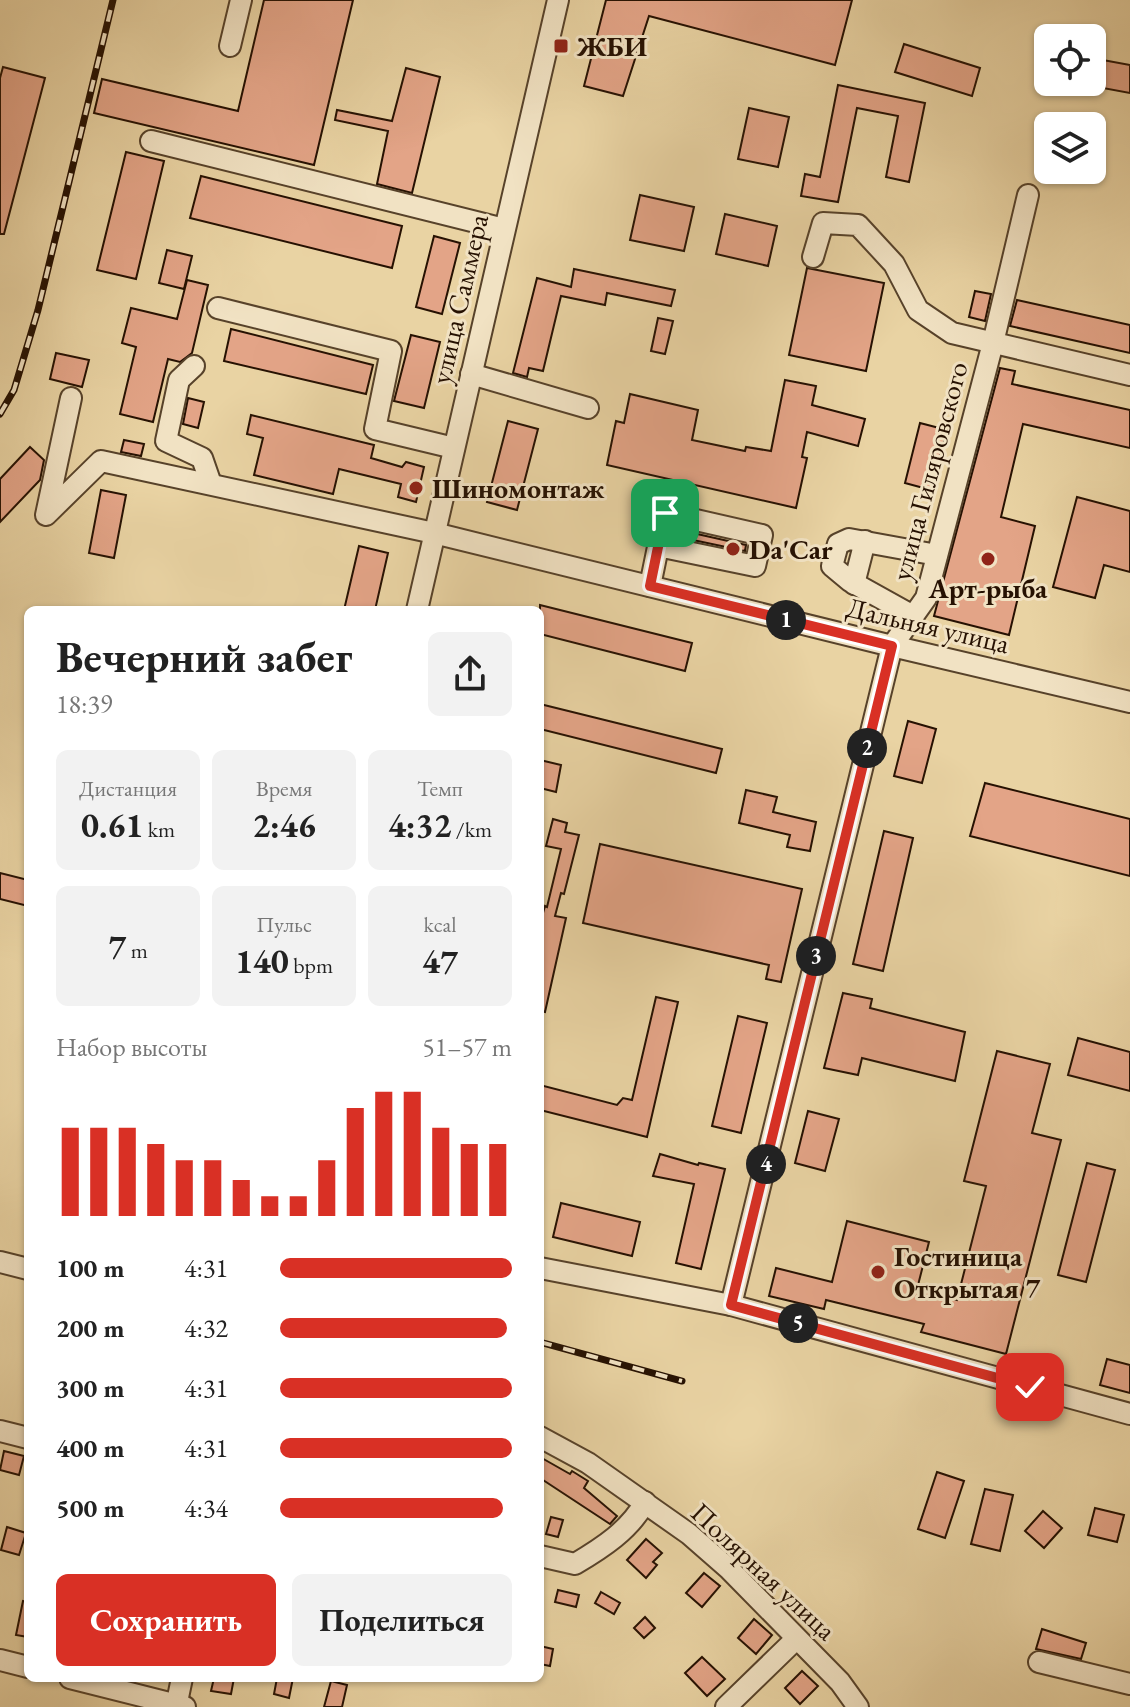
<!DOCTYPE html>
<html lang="ru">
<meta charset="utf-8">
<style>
body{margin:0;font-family:"EB Garamond",serif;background:#f2f2f2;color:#222;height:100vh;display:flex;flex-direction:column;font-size:30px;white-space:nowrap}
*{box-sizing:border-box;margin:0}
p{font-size:26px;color:#767676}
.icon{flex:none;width:44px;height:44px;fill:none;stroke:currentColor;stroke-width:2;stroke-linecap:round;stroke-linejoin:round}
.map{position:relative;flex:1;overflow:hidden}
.details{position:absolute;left:24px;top:606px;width:520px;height:1076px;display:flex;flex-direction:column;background:#fff;border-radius:12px;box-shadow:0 2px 6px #0004}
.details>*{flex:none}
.tools{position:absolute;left:1034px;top:24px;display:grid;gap:16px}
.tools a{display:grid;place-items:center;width:72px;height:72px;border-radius:12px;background:#fff;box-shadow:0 2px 6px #0004;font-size:40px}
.pin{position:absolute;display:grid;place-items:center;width:68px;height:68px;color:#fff;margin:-34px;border-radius:16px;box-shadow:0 4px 12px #0006}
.km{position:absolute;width:40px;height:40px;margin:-20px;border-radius:50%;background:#222;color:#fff;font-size:22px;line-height:40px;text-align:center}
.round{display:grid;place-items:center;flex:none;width:84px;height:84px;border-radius:12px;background:#f2f2f2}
.headline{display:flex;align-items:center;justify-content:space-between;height:136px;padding:0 32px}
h1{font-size:44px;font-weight:700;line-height:60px}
.stats{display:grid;grid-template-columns:repeat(3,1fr);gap:12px;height:136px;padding:8px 32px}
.stats div{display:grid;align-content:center;border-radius:12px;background:#f2f2f2;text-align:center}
.stats b{font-size:34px;font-weight:700}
.stats small{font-size:22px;font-weight:400}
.stats p{font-size:22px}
.chart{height:224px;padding:16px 32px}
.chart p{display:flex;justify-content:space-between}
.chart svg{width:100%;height:144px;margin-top:8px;stroke:#d93025;stroke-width:6}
.primary-button{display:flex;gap:16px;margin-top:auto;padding:16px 32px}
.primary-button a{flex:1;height:92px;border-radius:12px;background:#d93025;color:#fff;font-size:32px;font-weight:700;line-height:92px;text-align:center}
.primary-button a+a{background:#f2f2f2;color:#222}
ul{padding:0 32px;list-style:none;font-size:26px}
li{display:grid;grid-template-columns:128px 96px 1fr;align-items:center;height:60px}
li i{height:20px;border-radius:10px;background:#d93025}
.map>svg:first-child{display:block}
.building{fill:#e3a487;stroke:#261102;stroke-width:2}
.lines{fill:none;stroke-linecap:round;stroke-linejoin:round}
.minor-casing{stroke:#57422a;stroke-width:24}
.minor{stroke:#f1e2c3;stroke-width:20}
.rail-casing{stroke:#261102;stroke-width:7}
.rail{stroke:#f1e2c3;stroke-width:4;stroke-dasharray:12;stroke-linecap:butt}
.route-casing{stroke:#fff;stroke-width:16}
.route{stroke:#d93025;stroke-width:10}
.poi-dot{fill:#8f2418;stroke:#f1e2c3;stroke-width:3}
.labels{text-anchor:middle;stroke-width:6;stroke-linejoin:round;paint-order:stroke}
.poi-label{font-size:28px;font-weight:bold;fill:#261102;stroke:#f1e2c3;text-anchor:start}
.street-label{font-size:28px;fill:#261102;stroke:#f1e2c3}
</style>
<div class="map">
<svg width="1130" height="1707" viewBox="0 0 1130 1707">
<rect width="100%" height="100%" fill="#e9d3a3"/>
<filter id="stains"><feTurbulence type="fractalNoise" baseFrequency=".0025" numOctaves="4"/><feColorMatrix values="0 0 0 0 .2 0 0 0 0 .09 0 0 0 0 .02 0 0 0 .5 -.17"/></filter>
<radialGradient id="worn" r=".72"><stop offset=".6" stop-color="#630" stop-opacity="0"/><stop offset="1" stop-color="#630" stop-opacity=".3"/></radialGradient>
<g class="building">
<path d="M 264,0 L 353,0 L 314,165 L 94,113 L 102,79 L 238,111 Z"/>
<path d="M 606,0 L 852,0 L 835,65 L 649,16 L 623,96 L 584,86 Z"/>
<path d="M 904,44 L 980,68 L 972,96 L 895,72 Z"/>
<path d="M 1092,58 L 1130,65 L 1130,93 L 1092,86 Z"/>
<path d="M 3,67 L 45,78 L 4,234 L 0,234 L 0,78 Z"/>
<path d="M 406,68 L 440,77 L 412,193 L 377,184 L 388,131 L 335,120 L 337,110 L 392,121 Z"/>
<path d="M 838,85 L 925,103 L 909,182 L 886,177 L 898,116 L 857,108 L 838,202 L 801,196 L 805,174 L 820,177 Z"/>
<path d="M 749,108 L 789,117 L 778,167 L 738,159 Z"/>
<path d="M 126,152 L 164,161 L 136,279 L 97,270 Z"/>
<path d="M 201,176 L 402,226 L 392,268 L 190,218 Z"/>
<path d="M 640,195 L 694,207 L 684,251 L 630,240 Z"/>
<path d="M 725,214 L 777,226 L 768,266 L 716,254 Z"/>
<path d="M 434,236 L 460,243 L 442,314 L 416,307 Z"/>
<path d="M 167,250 L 192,256 L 184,289 L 159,283 Z"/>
<path d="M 807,268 L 884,283 L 866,371 L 789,355 Z"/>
<path d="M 574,269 L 675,290 L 671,306 L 607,293 L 605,305 L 561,296 L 543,371 L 529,368 L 527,377 L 513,373 L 537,278 L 571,287 Z"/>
<path d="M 187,280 L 208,285 L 192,353 L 180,362 L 168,359 L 153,422 L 120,414 L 136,347 L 122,343 L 131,308 L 177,319 Z"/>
<path d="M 975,291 L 991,294 L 985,321 L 969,317 Z"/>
<path d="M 1017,300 L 1130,325 L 1130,353 L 1010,326 Z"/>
<path d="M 658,318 L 673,321 L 665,354 L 651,351 Z"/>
<path d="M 231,329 L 373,365 L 366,394 L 224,361 Z"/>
<path d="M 411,335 L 440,342 L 424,408 L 394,401 Z"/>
<path d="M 56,353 L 89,360 L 82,387 L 50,379 Z"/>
<path d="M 1000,368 L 1015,371 L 1012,384 L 1130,410 L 1130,448 L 1023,424 L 1001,517 L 1035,526 L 1009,635 L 934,616 Z"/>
<path d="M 785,380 L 816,386 L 812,405 L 865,419 L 858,446 L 807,432 L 802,457 L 807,458 L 796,508 L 607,465 L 616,421 L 624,423 L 630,394 L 698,410 L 692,440 L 745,451 L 746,447 L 771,451 Z"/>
<path d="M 188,398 L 204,402 L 198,428 L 183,424 Z"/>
<path d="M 251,415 L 374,445 L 371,458 L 402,467 L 406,462 L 424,467 L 416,502 L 398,497 L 401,484 L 339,469 L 333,494 L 254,475 L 263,438 L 247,434 Z"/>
<path d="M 508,421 L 538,429 L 517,510 L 487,502 Z"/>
<path d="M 920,423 L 947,430 L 931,490 L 905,483 Z"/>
<path d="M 124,440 L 144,444 L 141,456 L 121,452 Z"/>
<path d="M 30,447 L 44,460 L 40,480 L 0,522 L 0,479 Z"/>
<path d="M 101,490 L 126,495 L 114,558 L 89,553 Z"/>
<path d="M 1077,497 L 1130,511 L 1130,572 L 1104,565 L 1095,598 L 1053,587 Z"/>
<path d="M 675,529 L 746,545 L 745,551 L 674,536 Z"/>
<path d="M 359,546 L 388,553 L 375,610 L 344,610 Z"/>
<path d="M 540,605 L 692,643 L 685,671 L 540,634 Z"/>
<path d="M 540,704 L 722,749 L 716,773 L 540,729 Z"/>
<path d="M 908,721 L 936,729 L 922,783 L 894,776 Z"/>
<path d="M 540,760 L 561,765 L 556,792 L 540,788 Z"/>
<path d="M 985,783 L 1130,819 L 1130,876 L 970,836 Z"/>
<path d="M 746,790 L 777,797 L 773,812 L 816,822 L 810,851 L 787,847 L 790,835 L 739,823 Z"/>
<path d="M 553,819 L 567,823 L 565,832 L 579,835 L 564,894 L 561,893 L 555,916 L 566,918 L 545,1012 L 540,1011 L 540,912 L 543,913 L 545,906 L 547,907 L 561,849 L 546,846 Z"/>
<path d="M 884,831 L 913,838 L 883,971 L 853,964 Z"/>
<path d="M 600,844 L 802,889 L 781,982 L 766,979 L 769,965 L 583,923 Z"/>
<path d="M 0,873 L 28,880 L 28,906 L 0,899 Z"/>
<path d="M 843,993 L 872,999 L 870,1008 L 965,1032 L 955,1081 L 862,1058 L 858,1075 L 824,1068 Z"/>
<path d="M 656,997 L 678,1002 L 647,1137 L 540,1110 L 540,1085 L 617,1105 L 623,1098 L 632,1100 Z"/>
<path d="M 738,1016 L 767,1023 L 741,1133 L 712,1126 Z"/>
<path d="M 1078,1038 L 1130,1052 L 1130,1091 L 1068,1075 Z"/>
<path d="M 997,1051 L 1050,1064 L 1032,1133 L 1061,1140 L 1006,1354 L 921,1332 L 924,1324 L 826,1300 L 824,1309 L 769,1296 L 776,1268 L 832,1282 L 847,1221 L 929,1242 L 917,1289 L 957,1300 L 986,1186 L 964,1181 Z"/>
<path d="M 808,1111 L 839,1119 L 825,1171 L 795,1163 Z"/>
<path d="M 660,1154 L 698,1165 L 699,1163 L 725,1169 L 701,1269 L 676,1263 L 694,1184 L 653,1176 Z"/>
<path d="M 1087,1163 L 1115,1170 L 1086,1282 L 1058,1275 Z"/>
<path d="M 561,1203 L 640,1222 L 632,1256 L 553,1237 Z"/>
<path d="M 1107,1359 L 1130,1365 L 1130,1393 L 1100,1385 Z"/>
<path d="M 4,1451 L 24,1456 L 19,1475 L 0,1470 Z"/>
<path d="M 540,1457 L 570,1474 L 572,1471 L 588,1481 L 584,1488 L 617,1516 L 610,1524 L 540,1478 Z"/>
<path d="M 937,1472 L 964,1481 L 945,1538 L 918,1529 Z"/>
<path d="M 985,1489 L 1013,1495 L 1000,1551 L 971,1544 Z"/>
<path d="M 1095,1508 L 1124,1515 L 1117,1542 L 1088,1535 Z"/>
<path d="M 1043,1511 L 1062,1528 L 1044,1548 L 1025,1531 Z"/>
<path d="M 551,1517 L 563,1520 L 558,1537 L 546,1534 Z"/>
<path d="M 7,1527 L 26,1533 L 19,1555 L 1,1550 Z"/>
<path d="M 646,1539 L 662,1553 L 653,1562 L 657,1565 L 646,1578 L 627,1560 Z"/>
<path d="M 704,1573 L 720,1586 L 702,1607 L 686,1593 Z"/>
<path d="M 558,1590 L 579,1595 L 576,1607 L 555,1602 Z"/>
<path d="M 601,1592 L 620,1603 L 614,1614 L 595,1603 Z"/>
<path d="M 23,1601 L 28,1602 L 28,1637 L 16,1635 Z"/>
<path d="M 645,1617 L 655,1628 L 644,1638 L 634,1628 Z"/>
<path d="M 754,1619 L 772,1635 L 756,1654 L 738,1638 Z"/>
<path d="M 1042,1629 L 1086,1643 L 1081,1659 L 1036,1649 Z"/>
<path d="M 540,1646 L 553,1649 L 550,1666 L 540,1664 Z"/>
<path d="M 702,1657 L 725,1679 L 707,1696 L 685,1673 Z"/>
<path d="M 802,1671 L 818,1686 L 800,1704 L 785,1688 Z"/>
<path d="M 214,1678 L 234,1678 L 231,1694 L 211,1691 Z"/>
<path d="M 277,1678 L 293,1678 L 289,1698 L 274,1694 Z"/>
<path d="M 331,1681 L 347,1685 L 342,1707 L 324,1707 Z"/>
</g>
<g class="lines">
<g class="minor-casing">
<g id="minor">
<path d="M 230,46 L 241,0"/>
<path d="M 151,141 L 504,229"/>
<path d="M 813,257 L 823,223 L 858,225 L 894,264 L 918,310 L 952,333 L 1130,375"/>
<path d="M 218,308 L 391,351 L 375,429 L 454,448"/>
<path d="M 194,366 L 179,380 L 166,441 L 202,458 L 211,484"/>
<path d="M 471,374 L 588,408"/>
<path d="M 71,398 L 46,515 L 101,461 L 434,533 L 892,646 L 1130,702"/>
<path d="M 854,584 L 865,541"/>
<path d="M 650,586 L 665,513 L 762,535 L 755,566 L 658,546"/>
<path d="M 417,610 L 558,0"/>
<path d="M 913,616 L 850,581 L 832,566 L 838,544 L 849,539 L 937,555"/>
<path d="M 0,1262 L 28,1269"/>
<path d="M 540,1268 L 731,1305 L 1130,1414"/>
<path d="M 731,1305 L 892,646 L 926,598 L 993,343 L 1028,195"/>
<path d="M 0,1431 L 28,1438"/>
<path d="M 540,1437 L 588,1463 L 689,1534 L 729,1569 L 840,1682 L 858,1707"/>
<path d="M 540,1556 L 575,1564 C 602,1548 630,1530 645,1502"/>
<path d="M 0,1660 L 28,1667"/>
<path d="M 1039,1662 L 1130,1684"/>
<path d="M 70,1678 L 185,1707"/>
<path d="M 176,1707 L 182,1678"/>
<path d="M 726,1707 L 796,1639"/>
</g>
</g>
<use href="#minor" class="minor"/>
<g class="rail-casing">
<g id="rail">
<path d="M 0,414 L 14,390 L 38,310 L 113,0"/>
<path d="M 540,1342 L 682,1381"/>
</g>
</g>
<use href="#rail" class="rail"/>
</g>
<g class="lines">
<g class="route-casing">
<path id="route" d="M 665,513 L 650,586 L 892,646 L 731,1305 L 1030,1387"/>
</g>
<use href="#route" class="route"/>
</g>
<g class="poi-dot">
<rect x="553" y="38" width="16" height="16" rx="4"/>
<circle cx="416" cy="488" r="8"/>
<circle cx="733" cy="549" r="8"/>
<circle cx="988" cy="559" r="8"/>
<circle cx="878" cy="1272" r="8"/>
</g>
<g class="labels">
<g class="poi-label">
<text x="577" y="56">ЖБИ</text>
<text x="432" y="498">Шиномонтаж</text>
<text x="749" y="559">Da'Car</text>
<text x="988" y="598" text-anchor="middle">Арт-рыба</text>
<text x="894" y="1266">Гостиница<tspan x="894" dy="32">Открытая 7</tspan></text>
</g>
<g class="street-label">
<text transform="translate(459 299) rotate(-77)" y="10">улица Саммера</text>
<text transform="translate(929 471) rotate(-75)" y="10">улица Гиляровского</text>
<text transform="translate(928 625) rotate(13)" y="10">Дальняя улица</text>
<text transform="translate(764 1571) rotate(43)" y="10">Полярная улица</text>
</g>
</g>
<rect width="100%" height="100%" filter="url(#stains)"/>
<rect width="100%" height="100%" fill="url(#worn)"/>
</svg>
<div class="tools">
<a><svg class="icon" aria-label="locate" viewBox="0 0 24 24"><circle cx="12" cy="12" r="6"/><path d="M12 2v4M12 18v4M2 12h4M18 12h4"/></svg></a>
<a><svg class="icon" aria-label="layers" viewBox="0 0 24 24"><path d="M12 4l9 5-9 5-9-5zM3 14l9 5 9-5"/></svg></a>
</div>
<div class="pin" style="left:665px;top:513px;background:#1e9e55"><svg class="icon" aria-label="arrive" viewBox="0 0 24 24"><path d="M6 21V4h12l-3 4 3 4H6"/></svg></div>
<div class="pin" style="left:1030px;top:1387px;background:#d93025"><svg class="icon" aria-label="check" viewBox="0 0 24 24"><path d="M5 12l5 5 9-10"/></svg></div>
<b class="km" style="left:786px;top:620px">1</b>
<b class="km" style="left:867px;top:748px">2</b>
<b class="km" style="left:816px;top:956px">3</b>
<b class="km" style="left:766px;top:1164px">4</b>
<b class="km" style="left:798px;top:1323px">5</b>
<section class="details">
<div class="headline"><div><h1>Вечерний забег</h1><p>18:39</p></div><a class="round"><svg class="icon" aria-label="share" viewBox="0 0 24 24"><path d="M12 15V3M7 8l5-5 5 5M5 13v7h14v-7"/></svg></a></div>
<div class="stats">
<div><p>Дистанция</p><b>0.61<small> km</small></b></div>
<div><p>Время</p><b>2:46</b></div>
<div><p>Темп</p><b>4:32<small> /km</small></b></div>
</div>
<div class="stats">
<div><b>7<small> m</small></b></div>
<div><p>Пульс</p><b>140<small> bpm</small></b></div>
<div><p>kcal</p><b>47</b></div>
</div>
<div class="chart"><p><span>Набор высоты</span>51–57 m</p>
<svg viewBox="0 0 160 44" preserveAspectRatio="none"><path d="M5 44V17M15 44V17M25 44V17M35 44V22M45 44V27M55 44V27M65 44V33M75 44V38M85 44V38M95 44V27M105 44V11M115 44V6M125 44V6M135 44V17M145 44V22M155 44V22"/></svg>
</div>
<ul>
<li><b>100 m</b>4:31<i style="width:100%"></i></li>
<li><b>200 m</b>4:32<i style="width:98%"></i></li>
<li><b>300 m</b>4:31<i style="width:100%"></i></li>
<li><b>400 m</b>4:31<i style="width:100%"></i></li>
<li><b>500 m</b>4:34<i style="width:96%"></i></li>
</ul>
<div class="primary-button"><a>Сохранить</a><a>Поделиться</a></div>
</section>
</div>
